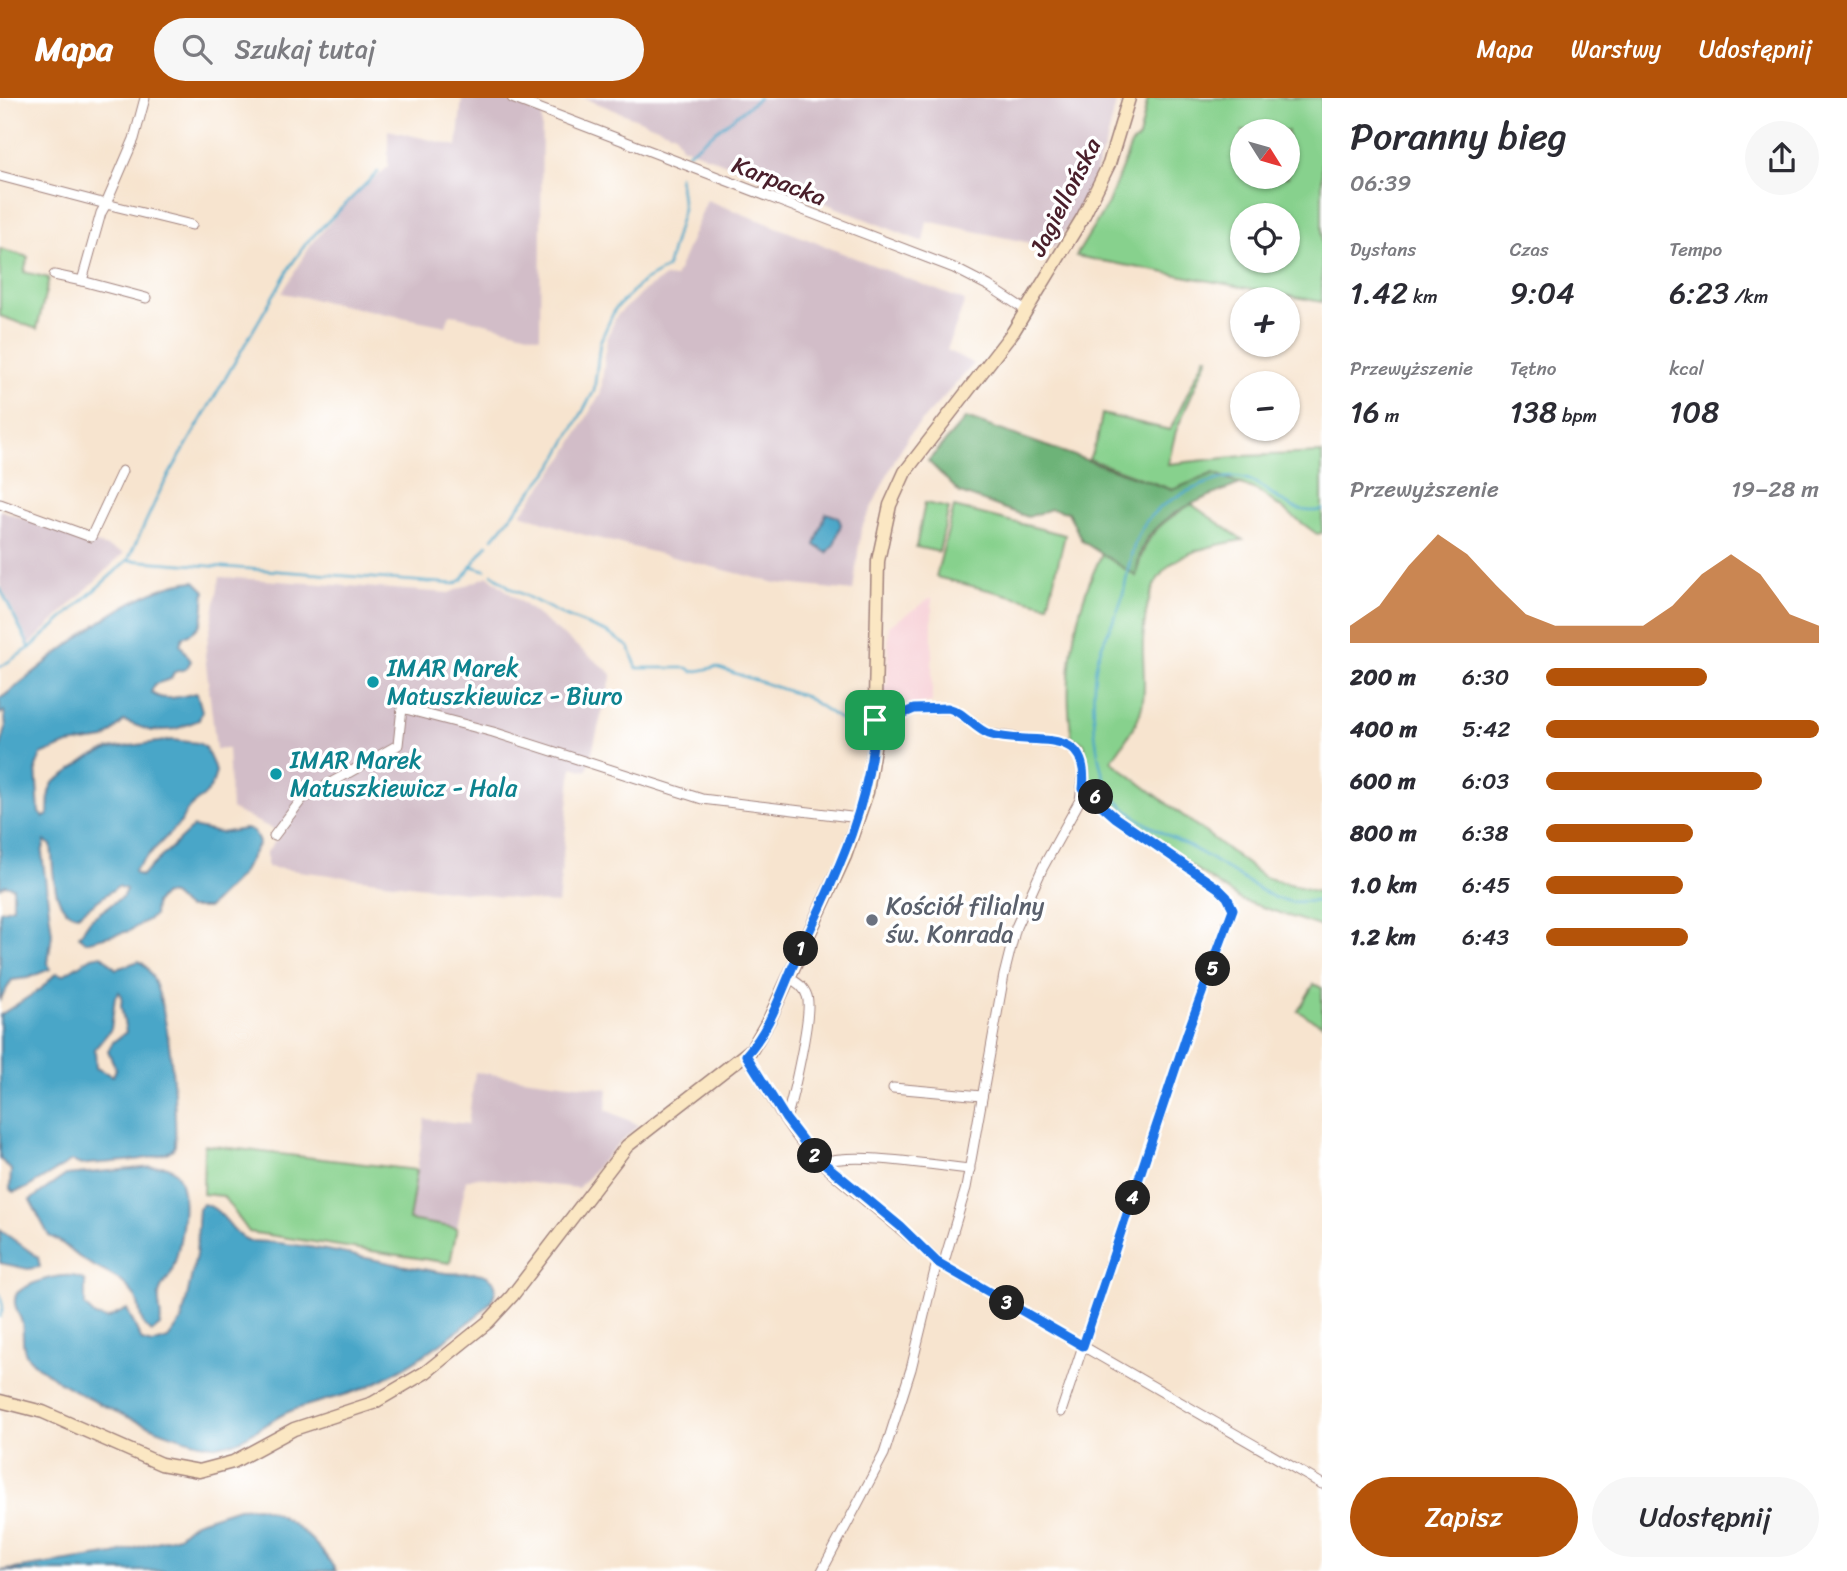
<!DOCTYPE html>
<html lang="pl">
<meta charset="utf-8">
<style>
body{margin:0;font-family:Sriracha,sans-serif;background:#f7f7f7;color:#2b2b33;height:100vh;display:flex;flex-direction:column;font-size:26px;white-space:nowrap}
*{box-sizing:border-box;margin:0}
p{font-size:23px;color:#7c7c81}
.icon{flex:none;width:38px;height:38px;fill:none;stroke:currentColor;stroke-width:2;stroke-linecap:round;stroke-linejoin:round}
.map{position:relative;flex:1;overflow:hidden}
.panel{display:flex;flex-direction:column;background:#fff;width:525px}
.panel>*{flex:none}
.needle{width:46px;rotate:127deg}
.buttons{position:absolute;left:1230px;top:21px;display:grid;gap:14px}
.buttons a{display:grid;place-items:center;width:70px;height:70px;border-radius:50%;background:#fff;box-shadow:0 2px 5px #0004;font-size:35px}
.pin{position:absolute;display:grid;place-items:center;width:60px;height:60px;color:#fff;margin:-30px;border-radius:14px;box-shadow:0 4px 10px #0006}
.km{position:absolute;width:35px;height:35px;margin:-18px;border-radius:50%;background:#222;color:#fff;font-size:19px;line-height:35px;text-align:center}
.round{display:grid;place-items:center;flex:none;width:74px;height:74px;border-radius:37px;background:#f7f7f7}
.overview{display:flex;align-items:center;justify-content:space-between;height:119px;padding:0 28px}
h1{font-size:38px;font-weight:600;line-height:52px}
.metrics{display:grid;grid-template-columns:repeat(3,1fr);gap:10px;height:119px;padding:7px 28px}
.metrics div{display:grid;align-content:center}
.metrics b{font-size:30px;font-weight:600}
.metrics small{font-size:19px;font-weight:400}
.metrics p{font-size:19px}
.chart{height:196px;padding:14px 28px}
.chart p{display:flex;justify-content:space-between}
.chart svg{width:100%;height:126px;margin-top:7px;fill:#b45309;opacity:.7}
.button{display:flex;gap:14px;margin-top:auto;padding:14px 28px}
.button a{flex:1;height:80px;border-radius:42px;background:#b45309;color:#fff;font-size:28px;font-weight:600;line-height:80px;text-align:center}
.button a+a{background:#f7f7f7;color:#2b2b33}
ul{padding:0 28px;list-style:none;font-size:23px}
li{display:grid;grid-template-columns:112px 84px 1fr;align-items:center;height:52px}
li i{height:18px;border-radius:9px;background:#b45309}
header{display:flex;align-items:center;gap:42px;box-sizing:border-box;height:98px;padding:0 35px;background:#b45309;color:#fff}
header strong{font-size:33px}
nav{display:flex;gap:38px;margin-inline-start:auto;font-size:24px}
.search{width:490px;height:63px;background:#f7f7f7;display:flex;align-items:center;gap:18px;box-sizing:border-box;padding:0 24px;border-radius:38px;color:#7c7c81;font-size:26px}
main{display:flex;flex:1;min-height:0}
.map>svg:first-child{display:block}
.built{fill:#f7cfd5}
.industrial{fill:#d2bdc8}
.green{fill:#87d18d;stroke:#68785c;stroke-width:2;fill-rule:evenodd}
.forest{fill:#6db378;stroke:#5c6952;stroke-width:2}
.water{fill:#4aa6c8;stroke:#4a627a;stroke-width:2;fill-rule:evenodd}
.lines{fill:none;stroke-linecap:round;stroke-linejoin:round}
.stream{stroke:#4aa6c8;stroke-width:2.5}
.street-casing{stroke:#a0827d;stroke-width:11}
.secondary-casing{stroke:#a0827d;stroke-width:15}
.street{stroke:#fff;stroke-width:9}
.secondary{stroke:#fbe7c3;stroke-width:12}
.route-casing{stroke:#fff;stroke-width:14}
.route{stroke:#1a73e8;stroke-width:9}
.culture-dot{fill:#0f9aa8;stroke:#fff;stroke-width:2.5}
.worship-dot{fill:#6b7280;stroke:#fff;stroke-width:2.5}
.labels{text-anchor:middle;stroke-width:7;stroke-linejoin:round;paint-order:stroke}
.street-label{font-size:24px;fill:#4a1f2b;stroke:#fff}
.culture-label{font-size:24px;fill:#0d838f;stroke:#fff;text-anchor:start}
.worship-label{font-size:24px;fill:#5b616d;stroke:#fff;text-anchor:start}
</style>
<header>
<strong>Mapa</strong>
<div class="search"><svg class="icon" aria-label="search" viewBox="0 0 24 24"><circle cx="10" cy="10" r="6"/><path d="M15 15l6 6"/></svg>Szukaj tutaj</div>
<nav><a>Mapa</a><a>Warstwy</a><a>Udostępnij</a></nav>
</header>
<main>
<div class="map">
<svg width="1322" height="1473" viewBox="0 0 1322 1473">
<rect width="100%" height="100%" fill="#fff"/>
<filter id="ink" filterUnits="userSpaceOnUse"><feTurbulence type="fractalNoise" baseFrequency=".0143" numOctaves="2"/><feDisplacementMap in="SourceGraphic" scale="14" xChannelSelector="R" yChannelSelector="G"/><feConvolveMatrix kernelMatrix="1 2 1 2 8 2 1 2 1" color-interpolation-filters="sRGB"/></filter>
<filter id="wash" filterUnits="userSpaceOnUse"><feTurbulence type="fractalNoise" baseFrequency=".00686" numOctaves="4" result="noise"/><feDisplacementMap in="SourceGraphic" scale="28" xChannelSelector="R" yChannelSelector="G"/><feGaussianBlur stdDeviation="1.57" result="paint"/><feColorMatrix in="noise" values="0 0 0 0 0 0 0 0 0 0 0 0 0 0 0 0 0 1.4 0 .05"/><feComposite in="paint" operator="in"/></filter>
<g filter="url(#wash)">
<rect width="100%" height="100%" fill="#f7e4cf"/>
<path class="built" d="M 932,499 L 932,604 L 880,617 L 880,588 L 887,588 L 889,528 Z"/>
<g class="industrial">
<path d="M 462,0 L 497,0 L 542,16 L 540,239 L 450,216 L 446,228 L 282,195 L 311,147 L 349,102 L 388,69 L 388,32 L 457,48 Z"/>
<path d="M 584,0 L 1117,0 L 1107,43 L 1084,103 L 1054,150 L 927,123 L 923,144 L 681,48 L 675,36 Z"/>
<path d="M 707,102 L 965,203 L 947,252 L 974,266 L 910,336 L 895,361 L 861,431 L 853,493 L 776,485 L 577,435 L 521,416 L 565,358 L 601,294 L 607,240 L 617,217 L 645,192 L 665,179 L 675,180 Z"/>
<path d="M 0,412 L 124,455 L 30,546 L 0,486 Z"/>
<path d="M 488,478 L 612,576 L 587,673 L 572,669 L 558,806 L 267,769 L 267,754 L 281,735 L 231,711 L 228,651 L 216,651 L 205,557 L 220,479 L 449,495 Z"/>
<path d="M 475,974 L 608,991 L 606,1012 L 639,1027 L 615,1049 L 578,1090 L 477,1079 L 466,1082 L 457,1130 L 409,1122 L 425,1021 L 468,1026 Z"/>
</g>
<g class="green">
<path d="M 1148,0 L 1322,0 L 1322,204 L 1076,158 L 1108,105 L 1131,47 L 1139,40 ZM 1242,33 L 1288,33 L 1288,79 L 1242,79 ZM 1242,117 L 1288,117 L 1288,163 L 1242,163 Z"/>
<path d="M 0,151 L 28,159 L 24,174 L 49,180 L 37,231 L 0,218 Z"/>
<path d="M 1205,259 L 1208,259 L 1176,333 L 1168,366 L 1243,358 L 1322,355 L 1322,435 L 1317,436 L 1258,393 L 1214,375 L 1173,392 L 1089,361 L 1097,343 L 1102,316 L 1170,332 Z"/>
<path d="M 925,405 L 949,410 L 939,454 L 916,449 Z"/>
<path d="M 1191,406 L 1243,442 C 1174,454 1147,466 1143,543 C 1142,562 1146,582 1143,602 C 1141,624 1123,645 1111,663 L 1264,779 L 1322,795 L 1322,829 L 1241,802 L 1117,717 L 1091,688 L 1084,645 L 1072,640 C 1062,579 1074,511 1102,456 L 1136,478 C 1145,436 1156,429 1191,406 Z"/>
<path d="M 954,409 L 1065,437 L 1048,507 L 936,479 Z"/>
<path d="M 1314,886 L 1322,890 L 1322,927 L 1298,913 Z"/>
<path d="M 204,1047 L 417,1072 L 409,1122 L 457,1130 L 450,1165 L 249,1134 L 223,1098 L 203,1096 Z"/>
</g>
<path class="forest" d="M 966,320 L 1172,392 L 1214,375 L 1240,386 C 1208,399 1155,415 1142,451 C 1138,460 1138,470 1136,478 L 1082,443 L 1068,414 L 1051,411 L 1028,419 L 960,395 L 928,363 Z"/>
<g class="water">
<path d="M 826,415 L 838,419 L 841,426 L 834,447 L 827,455 L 815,447 Z"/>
<path d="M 195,483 L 205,493 C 202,517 208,529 183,539 L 180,546 L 191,563 L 186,571 L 174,574 L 171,581 L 155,586 L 151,594 C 162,606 186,597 197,595 L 202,613 L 199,622 L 176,631 L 151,633 L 124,623 L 105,641 L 68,646 L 41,657 L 36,669 L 39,715 L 44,719 L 48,717 L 49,693 L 53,685 L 90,659 L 109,651 L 172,642 L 198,645 L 205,649 L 216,673 C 209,708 190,698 181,724 L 134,772 L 135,775 L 141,778 L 193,729 L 220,735 L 245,731 L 254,733 L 259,745 L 241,777 L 208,810 L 187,810 L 172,797 L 164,796 L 155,805 L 154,818 L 129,833 L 85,844 L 79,838 L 91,821 L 123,798 L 126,791 L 118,788 L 78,817 C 50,814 54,768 51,747 L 45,743 L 42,755 L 52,836 L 48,865 L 50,871 L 28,880 L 12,882 L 0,902 L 0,813 L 13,809 L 13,789 L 5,787 L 0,790 L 0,651 L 6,630 L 4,613 L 0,616 L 0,601 C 51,563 130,487 195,483 Z"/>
<path d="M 102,857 L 116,871 L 139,863 C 170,878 177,1016 175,1048 C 168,1064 100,1064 81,1067 L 72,1063 L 25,1091 L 13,1094 L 10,1091 L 11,1072 L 0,1061 L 0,917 L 41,891 L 56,875 L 63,877 L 92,859 ZM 119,894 L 122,898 L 121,908 L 126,934 L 113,944 L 108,953 L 116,971 L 113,978 L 96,970 L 95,951 L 111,931 L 115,899 Z"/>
<path d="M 164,1068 C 197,1073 180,1152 172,1173 C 169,1182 161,1186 159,1196 C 157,1207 163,1217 160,1228 L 152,1234 C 136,1226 143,1209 134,1197 C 121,1178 102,1174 85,1163 C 71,1155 64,1143 49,1138 L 30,1102 L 66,1077 Z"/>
<path d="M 203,1106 C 226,1111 229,1136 250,1143 C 316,1145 381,1166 446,1175 C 459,1177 478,1172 489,1179 C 504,1189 489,1207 480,1215 C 445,1243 410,1269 369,1288 C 343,1300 314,1303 288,1314 C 266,1324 245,1344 221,1347 C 188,1352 44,1286 26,1256 C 21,1248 24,1235 22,1225 C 19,1214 11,1206 17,1195 C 30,1184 70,1170 85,1183 L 85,1208 L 95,1218 L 107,1221 L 127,1211 L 142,1243 L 152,1246 L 168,1241 L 182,1222 L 196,1157 L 199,1111 Z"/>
<path d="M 0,1132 L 38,1159 L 40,1169 L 28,1171 L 0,1165 Z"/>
<path d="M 258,1409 C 290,1417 320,1446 336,1473 L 0,1473 L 114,1456 L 178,1438 L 195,1424 L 238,1410 Z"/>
</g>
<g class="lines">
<g class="stream">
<path d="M 688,55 L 759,0"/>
<path d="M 1322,412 C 1275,421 1265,366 1217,382 C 1192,390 1160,404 1145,425 C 1129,449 1129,474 1122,500 C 1116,521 1104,539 1098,559 C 1089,592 1093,672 1114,699 C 1135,725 1174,739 1203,756 C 1227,770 1250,787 1275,800 L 1292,804 L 1322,803"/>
<path d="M 493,440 L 552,369 L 594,293 L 600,244 L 615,211 L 642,184 L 667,170 L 683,111 L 679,78"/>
<path d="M 128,462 L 161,391 L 291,167 L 307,144 L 378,74"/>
<path d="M 471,468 L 488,446"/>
<path d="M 492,476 L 512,491 L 565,518 L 608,535 L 629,549 L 637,570 L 688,570 L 693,574 L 716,569 L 806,599 L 862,636"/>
<path d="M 0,490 L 30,550 L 0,569"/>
<path d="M 30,550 L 128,462 L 455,486 L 463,481 L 471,468 L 485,472"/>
<path d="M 0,1196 L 3,1209 L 0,1219"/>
</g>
</g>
</g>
<g filter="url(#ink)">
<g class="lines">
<g class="street-casing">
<g id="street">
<path d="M 512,0 L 954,170 L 989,188 L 1027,213"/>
<path d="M 0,78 L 106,106 L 134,41 L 145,0"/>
<path d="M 54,177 L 82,183"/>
<path d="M 146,200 L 82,183 L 101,115 L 106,106 L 192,127"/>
<path d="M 0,406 L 91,439 L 122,373"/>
<path d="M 875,622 L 885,623 L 913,611 L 952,611 L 989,636 L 1067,646 L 1079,657 L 1084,673 L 1080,702 L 1043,769 L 1016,829 L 1004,877 L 966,1090 L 943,1167"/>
<path d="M 274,738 L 302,701 L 398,647 L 402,610 L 493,634 L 702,701 L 859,720"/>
<path d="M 746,957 C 766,989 784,1028 811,1055 C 850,1094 897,1125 937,1164 L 1322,1386"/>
<path d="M 893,990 L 982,998"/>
<path d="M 786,1021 C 792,1002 813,914 807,898 C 804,888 796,884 788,879"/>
<path d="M 822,1064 C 859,1054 930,1067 970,1071"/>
<path d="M 1061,1314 L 1188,933 L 1233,811 L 1227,799 L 1218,790 L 1116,720 L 1089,693 L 1083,691"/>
<path d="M 822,1473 L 884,1356 L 911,1271 L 937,1164"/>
</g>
</g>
<g class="secondary-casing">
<path id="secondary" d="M 0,1303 L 43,1314 L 161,1366 L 199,1373 L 233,1364 L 294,1331 L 373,1305 L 426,1274 L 488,1224 L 512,1198 L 627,1048 L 752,951 L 770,920 L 845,758 L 867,694 L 874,649 L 878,463 L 890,407 L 905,374 L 1013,234 L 1083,119 L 1109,66 L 1129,0"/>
</g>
<use href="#street" class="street"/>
<use href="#secondary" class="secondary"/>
</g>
</g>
<g class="lines" filter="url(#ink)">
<g class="route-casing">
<path id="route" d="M 948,610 C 964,614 974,630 989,636 C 1029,650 1091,623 1083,691 L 1116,720 L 1218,790 L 1227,799 L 1233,811 L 1188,933 L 1083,1248 L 937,1164 L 901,1129 L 813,1056 L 786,1021 L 746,957 C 769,932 780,898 793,868 C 831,787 871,713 875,622 L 885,623 L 914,611 Z"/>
</g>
<use href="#route" class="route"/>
</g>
<g class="culture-dot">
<circle cx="373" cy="584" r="7"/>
<circle cx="276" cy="676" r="7"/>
</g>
<circle class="worship-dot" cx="872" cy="822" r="7"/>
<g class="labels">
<g class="street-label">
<text transform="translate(779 83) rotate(21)" y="8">Karpacka</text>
<text transform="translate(1065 99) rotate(-63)" y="8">Jagiellońska</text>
</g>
<g class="culture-label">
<text x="387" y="578">IMAR Marek<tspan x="387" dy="28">Matuszkiewicz - Biuro</tspan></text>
<text x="290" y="670">IMAR Marek<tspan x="290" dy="28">Matuszkiewicz - Hala</tspan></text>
</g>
<g class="worship-label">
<text x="886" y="816">Kościół filialny<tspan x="886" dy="28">św. Konrada</tspan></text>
</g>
</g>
</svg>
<div class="buttons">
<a><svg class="needle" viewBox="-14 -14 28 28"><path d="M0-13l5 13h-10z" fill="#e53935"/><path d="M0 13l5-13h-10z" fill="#7c7c81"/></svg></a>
<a><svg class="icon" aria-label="locate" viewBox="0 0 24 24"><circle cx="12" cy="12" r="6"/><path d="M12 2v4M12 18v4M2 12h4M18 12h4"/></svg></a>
<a>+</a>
<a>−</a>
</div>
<div class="pin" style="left:875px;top:622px;background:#1e9e55"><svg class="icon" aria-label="arrive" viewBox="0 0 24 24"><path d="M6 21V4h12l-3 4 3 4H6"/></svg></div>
<b class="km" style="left:801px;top:851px">1</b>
<b class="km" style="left:815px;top:1058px">2</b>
<b class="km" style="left:1007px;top:1205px">3</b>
<b class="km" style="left:1133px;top:1100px">4</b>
<b class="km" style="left:1213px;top:871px">5</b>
<b class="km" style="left:1096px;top:699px">6</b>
</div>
<section class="panel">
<div class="overview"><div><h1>Poranny bieg</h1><p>06:39</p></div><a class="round"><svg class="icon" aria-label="share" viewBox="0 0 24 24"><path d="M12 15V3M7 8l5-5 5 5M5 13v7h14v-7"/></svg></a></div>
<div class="metrics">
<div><p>Dystans</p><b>1.42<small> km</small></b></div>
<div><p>Czas</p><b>9:04</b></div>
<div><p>Tempo</p><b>6:23<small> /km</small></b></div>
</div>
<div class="metrics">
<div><p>Przewyższenie</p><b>16<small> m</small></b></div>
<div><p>Tętno</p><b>138<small> bpm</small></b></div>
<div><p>kcal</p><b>108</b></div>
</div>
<div class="chart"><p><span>Przewyższenie</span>19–28 m</p>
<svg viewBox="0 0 160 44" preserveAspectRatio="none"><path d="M0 44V38L10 31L20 17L30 6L40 13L50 24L60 34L70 38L80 38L90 38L100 38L110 31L120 20L130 13L140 20L150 34L160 38V44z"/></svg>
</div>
<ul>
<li><b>200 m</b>6:30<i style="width:59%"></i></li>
<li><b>400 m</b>5:42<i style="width:100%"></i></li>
<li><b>600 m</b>6:03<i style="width:79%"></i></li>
<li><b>800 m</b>6:38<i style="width:54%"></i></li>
<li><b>1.0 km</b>6:45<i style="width:50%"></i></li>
<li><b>1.2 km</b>6:43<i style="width:52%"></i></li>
</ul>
<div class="button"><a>Zapisz</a><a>Udostępnij</a></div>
</section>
</main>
